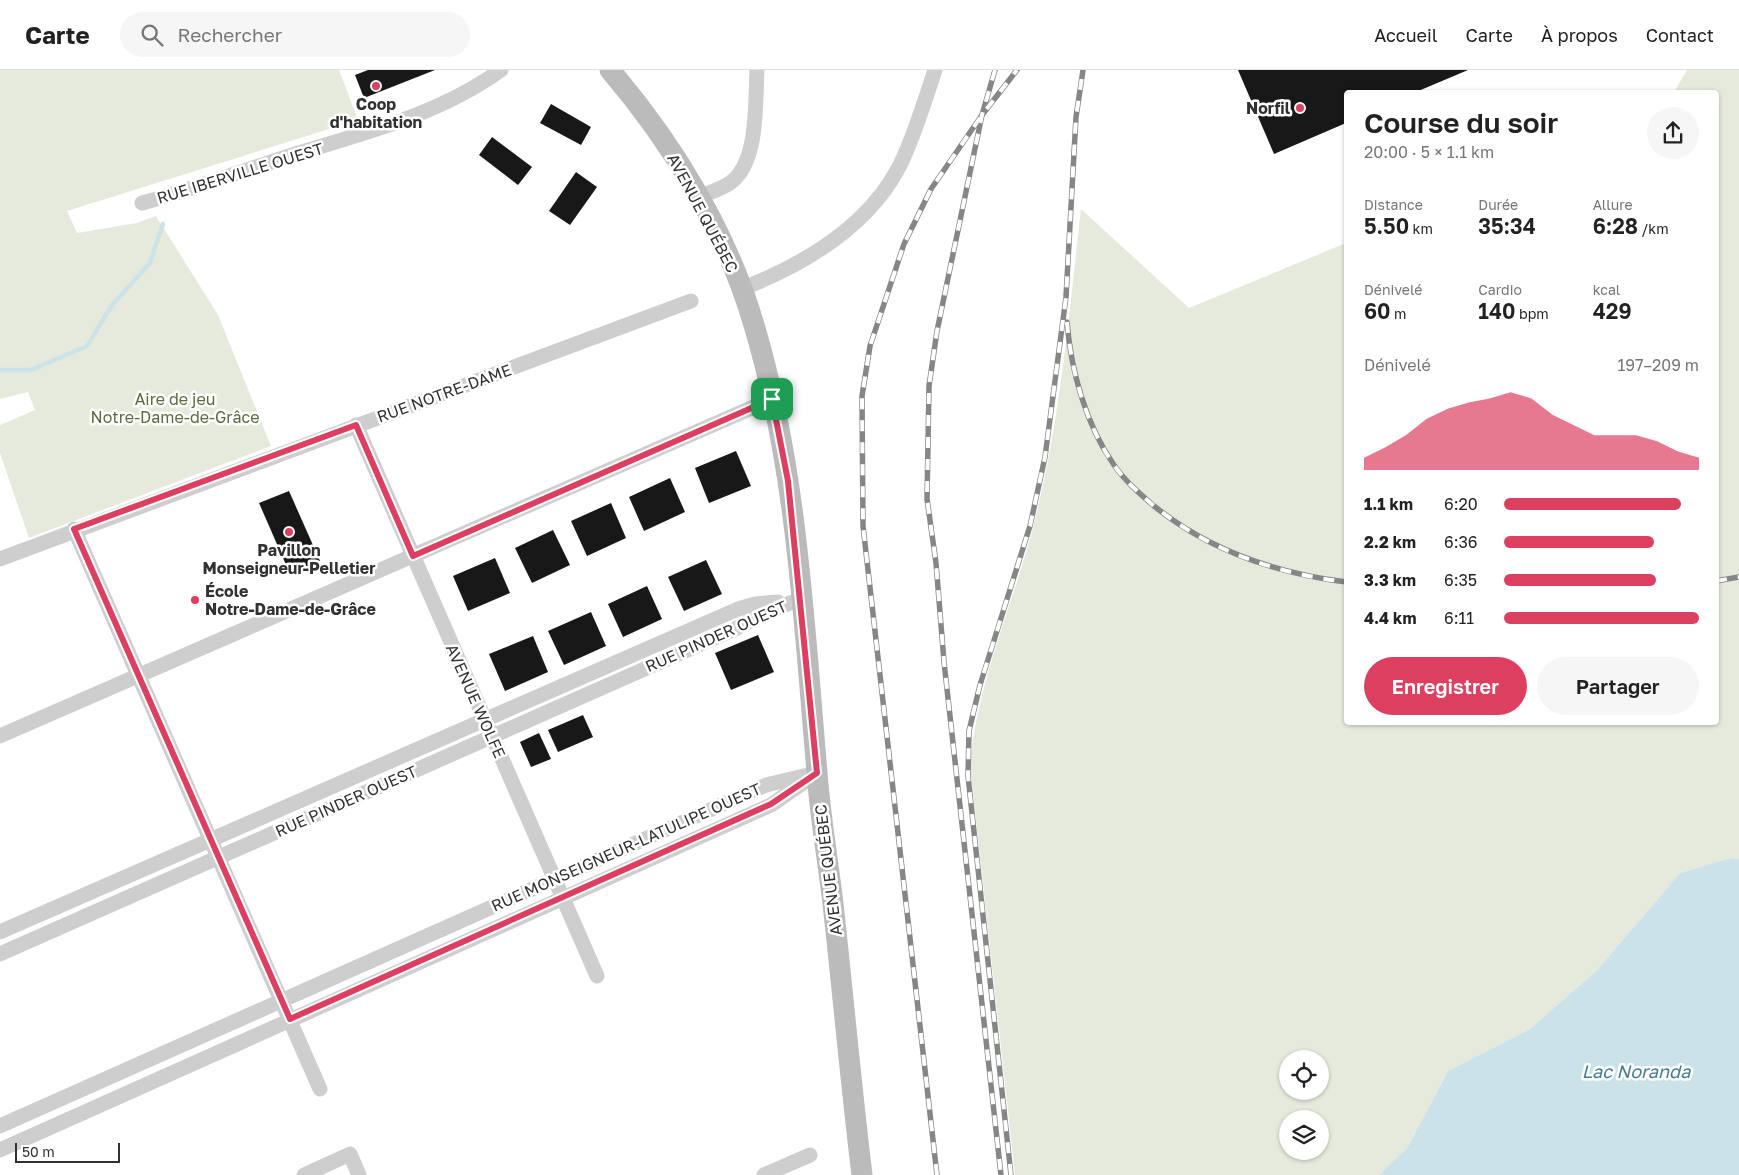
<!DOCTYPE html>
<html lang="fr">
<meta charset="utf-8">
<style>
body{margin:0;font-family:"Golos Text",sans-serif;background:#f6f6f6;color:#222;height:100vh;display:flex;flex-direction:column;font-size:19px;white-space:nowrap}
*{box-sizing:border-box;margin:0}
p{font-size:16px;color:#767676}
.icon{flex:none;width:28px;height:28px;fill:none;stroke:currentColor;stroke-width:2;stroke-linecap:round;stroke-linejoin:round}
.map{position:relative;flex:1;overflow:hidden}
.drawer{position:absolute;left:1344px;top:20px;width:375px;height:635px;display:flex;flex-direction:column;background:#fff;border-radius:5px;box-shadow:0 1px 4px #0004}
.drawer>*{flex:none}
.fabs{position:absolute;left:1279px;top:980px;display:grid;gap:10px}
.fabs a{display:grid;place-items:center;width:50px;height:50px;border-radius:50%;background:#fff;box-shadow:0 1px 4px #0004;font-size:25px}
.scale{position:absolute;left:15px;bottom:12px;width:105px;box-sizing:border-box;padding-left:5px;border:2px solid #313131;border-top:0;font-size:14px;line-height:18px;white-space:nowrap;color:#313131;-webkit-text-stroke:4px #fff;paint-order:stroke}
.pin{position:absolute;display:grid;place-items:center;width:42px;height:42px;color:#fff;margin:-21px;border-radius:10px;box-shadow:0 2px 8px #0006}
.round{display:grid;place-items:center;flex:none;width:52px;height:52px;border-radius:26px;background:#f6f6f6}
.head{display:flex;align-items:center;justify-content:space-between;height:85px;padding:0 20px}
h1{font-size:28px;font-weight:600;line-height:38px}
.metrics{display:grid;grid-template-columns:repeat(3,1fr);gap:8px;height:85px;padding:5px 20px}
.metrics div{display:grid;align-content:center}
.metrics b{font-size:21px;font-weight:600}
.metrics small{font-size:14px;font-weight:400}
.metrics p{font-size:14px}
.chart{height:140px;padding:10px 20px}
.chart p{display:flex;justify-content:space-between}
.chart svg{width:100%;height:90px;margin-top:5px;fill:#dc3f60;opacity:.7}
.cta{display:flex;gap:10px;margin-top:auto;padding:10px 20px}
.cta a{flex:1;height:58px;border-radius:30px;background:#dc3f60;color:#fff;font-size:20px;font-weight:600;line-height:58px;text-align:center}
.cta a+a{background:#f6f6f6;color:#222}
ul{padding:0 20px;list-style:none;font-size:16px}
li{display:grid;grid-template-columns:80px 60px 1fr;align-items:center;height:38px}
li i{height:12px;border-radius:6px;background:#dc3f60}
header{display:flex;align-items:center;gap:30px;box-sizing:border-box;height:70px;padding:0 25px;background:#fff;border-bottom:1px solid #e0e0e0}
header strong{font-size:24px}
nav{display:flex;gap:28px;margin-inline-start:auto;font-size:18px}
.search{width:350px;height:45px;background:#f6f6f6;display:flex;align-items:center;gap:12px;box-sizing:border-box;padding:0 18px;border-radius:28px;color:#767676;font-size:19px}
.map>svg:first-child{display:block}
.green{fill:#e6eadd;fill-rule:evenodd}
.water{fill:#cbe2e9}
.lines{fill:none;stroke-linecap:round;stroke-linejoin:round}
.stream{stroke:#cbe2e9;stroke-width:4.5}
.building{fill:#181818}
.minor{stroke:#cecece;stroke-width:15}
.secondary{stroke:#bbb;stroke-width:21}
.rail-casing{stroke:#868686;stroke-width:5.5}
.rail{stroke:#fff;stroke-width:4;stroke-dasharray:11;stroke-linecap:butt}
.route-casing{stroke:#fff;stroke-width:10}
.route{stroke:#dc3f60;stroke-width:6}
.poi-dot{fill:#dc3f60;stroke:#fff;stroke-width:2}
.labels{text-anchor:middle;stroke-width:5;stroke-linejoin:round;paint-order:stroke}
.poi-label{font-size:16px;font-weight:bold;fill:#313131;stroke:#fff}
.street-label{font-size:16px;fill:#313131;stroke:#fff}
.park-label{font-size:16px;fill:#5a6b40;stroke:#fff}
.water-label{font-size:18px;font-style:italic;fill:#437c8f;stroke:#fff}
</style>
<header>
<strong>Carte</strong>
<div class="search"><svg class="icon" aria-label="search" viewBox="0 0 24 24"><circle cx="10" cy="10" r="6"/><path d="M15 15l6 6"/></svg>Rechercher</div>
<nav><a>Accueil</a><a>Carte</a><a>À propos</a><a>Contact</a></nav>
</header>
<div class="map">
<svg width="1739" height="1105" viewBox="0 0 1739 1105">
<rect width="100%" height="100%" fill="#fff"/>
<g class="green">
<path d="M 0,0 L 339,0 L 358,50 L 67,141 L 77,163 L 137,153 L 156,146 L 218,245 L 271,376 L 29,468 L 0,383 L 0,355 L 35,340 L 28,322 L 0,329 Z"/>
<path d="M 1687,0 L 1739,0 L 1739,789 L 1731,788 L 1680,803 L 1597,900 L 1530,959 L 1448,1001 L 1407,1078 L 1379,1105 L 1015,1105 L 970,696 C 977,612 1013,535 1034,454 C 1060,351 1069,245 1081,139 L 1189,238 L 1346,173 L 1346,652 L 1716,652 L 1716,22 L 1674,22 ZM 1288,989 L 1320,989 L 1320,1021 L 1288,1021 ZM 1288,1049 L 1320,1049 L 1320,1081 L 1288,1081 Z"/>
</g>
<path class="water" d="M 1731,788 L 1739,789 L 1739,1105 L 1379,1105 L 1407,1078 L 1448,1001 L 1530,959 L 1597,900 L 1680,803 Z"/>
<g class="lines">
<path class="stream" d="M 0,300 L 31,300 L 87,276 L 112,235 L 150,193 L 163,154"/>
</g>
<g class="building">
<path d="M 368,0 L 435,0 L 364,28 L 355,5 Z"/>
<path d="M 1238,0 L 1468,0 L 1416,22 L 1346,22 L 1346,53 L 1274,84 Z"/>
<path d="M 551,34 L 591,57 L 581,75 L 540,53 Z"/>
<path d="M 492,67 L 532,97 L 518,115 L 479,85 Z"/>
<path d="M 576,102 L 597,117 L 570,155 L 549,141 Z"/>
<path d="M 736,381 L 751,416 L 709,433 L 695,398 Z"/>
<path d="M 670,408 L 685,442 L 644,461 L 629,427 Z"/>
<path d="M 289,421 L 320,491 L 290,504 L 259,433 Z"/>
<path d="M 611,433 L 626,468 L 587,486 L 571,451 Z"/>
<path d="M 553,460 L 570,495 L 532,513 L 515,478 Z"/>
<path d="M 495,488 L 510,523 L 468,541 L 453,506 Z"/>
<path d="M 706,490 L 722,524 L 684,541 L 668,507 Z"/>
<path d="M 647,516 L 662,549 L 623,567 L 608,534 Z"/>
<path d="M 591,542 L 606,576 L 564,595 L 548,561 Z"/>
<path d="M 758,565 L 774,602 L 731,620 L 715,583 Z"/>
<path d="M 533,566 L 548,602 L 505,621 L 489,584 Z"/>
<path d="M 583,645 L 593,667 L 558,682 L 548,660 Z"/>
<path d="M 539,663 L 551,689 L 531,697 L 520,672 Z"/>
</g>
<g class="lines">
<g class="minor">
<path d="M 698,127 C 709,123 721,119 730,113 C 759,93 755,32 757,0"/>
<path d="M 142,133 C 196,118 248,99 302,82 C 372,61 441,43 501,0"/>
<path d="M 741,219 C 803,195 867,158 899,97 C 913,70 925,30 935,0"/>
<path d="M 356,355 L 597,906"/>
<path d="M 74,459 L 320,1019"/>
<path d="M 0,489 L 691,231"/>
<path d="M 0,666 L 772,329"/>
<path d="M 0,862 L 738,539 L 755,534 L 778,532"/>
<path d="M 0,884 L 735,559 L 766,542 L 801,529"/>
<path d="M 0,1056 L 766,715 L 808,705"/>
<path d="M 0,1080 L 771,735 L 817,703"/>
<path d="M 304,1105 L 350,1084 L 359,1105"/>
<path d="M 764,1105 L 810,1085"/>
</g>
<path class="secondary" d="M 610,0 C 673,74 727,162 754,255 C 797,399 804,553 817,702 C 820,746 828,790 833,834 C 843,924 851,1015 862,1105"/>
<g class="rail-casing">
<g id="rail">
<path d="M 995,0 L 982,45 L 937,261 L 929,316 L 927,429 L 936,493 L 944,592 L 1001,1105"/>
<path d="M 1067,252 C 1071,301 1086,355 1114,395 C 1125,411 1140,424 1154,436 C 1210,481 1275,503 1346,512"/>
<path d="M 1716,511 L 1739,507"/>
<path d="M 937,1105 L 863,456 L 862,326 L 870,276 L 904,174 L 931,119 L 982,45 L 1017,0"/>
<path d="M 1011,1105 L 968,706 L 969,661 L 980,615 L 1030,456 L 1045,387 L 1066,227 L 1076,47 L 1083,0"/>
</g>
</g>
<use href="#rail" class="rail"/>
</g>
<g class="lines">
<g class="route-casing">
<path id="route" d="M 772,329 L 788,411 L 817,703 L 771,734 L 290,949 L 74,459 L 356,355 L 413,486 Z"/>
</g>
<use href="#route" class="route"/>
</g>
<g class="poi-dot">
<circle cx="376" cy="16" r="5"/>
<circle cx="1300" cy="38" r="5"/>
<circle cx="289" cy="462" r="5"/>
<circle cx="195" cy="530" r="5"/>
</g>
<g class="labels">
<g class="poi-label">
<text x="376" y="40">Coop<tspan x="376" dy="18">d'habitation</tspan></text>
<text x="1290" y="44" text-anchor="end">Norfil</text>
<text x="289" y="486">Pavillon<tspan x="289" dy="18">Monseigneur-Pelletier</tspan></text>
<text x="205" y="527" text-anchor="start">École<tspan x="205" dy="18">Notre-Dame-de-Grâce</tspan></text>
</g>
<g class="street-label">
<text transform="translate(240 103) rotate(-17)" y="6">RUE IBERVILLE OUEST</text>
<text transform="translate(703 143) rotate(62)" y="6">AVENUE QUÉBEC</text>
<text transform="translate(444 323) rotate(-20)" y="6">RUE NOTRE-DAME</text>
<text transform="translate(716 566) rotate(-24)" y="6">RUE PINDER OUEST</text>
<text transform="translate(476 631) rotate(66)" y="6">AVENUE WOLFE</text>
<text transform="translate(346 731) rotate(-24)" y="6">RUE PINDER OUEST</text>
<text transform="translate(626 777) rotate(-24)" y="6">RUE MONSEIGNEUR-LATULIPE OUEST</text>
<text transform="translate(828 800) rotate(-97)" y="6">AVENUE QUÉBEC</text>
</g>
<g class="park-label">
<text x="175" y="335">Aire de jeu<tspan x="175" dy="18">Notre-Dame-de-Grâce</tspan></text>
</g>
<g class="water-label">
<text x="1636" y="1008">Lac Noranda</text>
</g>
</g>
</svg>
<div class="fabs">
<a><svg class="icon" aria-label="locate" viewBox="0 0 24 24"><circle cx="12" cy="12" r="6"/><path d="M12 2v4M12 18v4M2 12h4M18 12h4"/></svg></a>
<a><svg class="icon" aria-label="layers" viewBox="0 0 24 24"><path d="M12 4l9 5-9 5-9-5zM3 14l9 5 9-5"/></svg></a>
</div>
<div class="scale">50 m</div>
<div class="pin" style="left:772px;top:329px;background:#1e9e55"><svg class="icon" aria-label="arrive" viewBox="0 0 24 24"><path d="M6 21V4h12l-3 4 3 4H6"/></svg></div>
<section class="drawer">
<div class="head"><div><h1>Course du soir</h1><p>20:00 · 5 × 1.1 km</p></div><a class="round"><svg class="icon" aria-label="share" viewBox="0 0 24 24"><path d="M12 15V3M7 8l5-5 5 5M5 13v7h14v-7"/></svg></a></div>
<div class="metrics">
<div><p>Distance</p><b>5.50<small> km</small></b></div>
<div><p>Durée</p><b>35:34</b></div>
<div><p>Allure</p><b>6:28<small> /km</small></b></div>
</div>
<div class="metrics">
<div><p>Dénivelé</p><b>60<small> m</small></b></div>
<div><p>Cardio</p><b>140<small> bpm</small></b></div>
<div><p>kcal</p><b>429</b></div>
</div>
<div class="chart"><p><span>Dénivelé</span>197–209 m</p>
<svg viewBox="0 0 160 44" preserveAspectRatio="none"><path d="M0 44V38L10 33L20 27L30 19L40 14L50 11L60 9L70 6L80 9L90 17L100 22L110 27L120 27L130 27L140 30L150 35L160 38V44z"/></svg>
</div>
<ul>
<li><b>1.1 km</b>6:20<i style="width:91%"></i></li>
<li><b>2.2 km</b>6:36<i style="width:77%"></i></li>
<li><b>3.3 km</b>6:35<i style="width:78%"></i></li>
<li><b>4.4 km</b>6:11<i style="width:100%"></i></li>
</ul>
<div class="cta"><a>Enregistrer</a><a>Partager</a></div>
</section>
</div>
